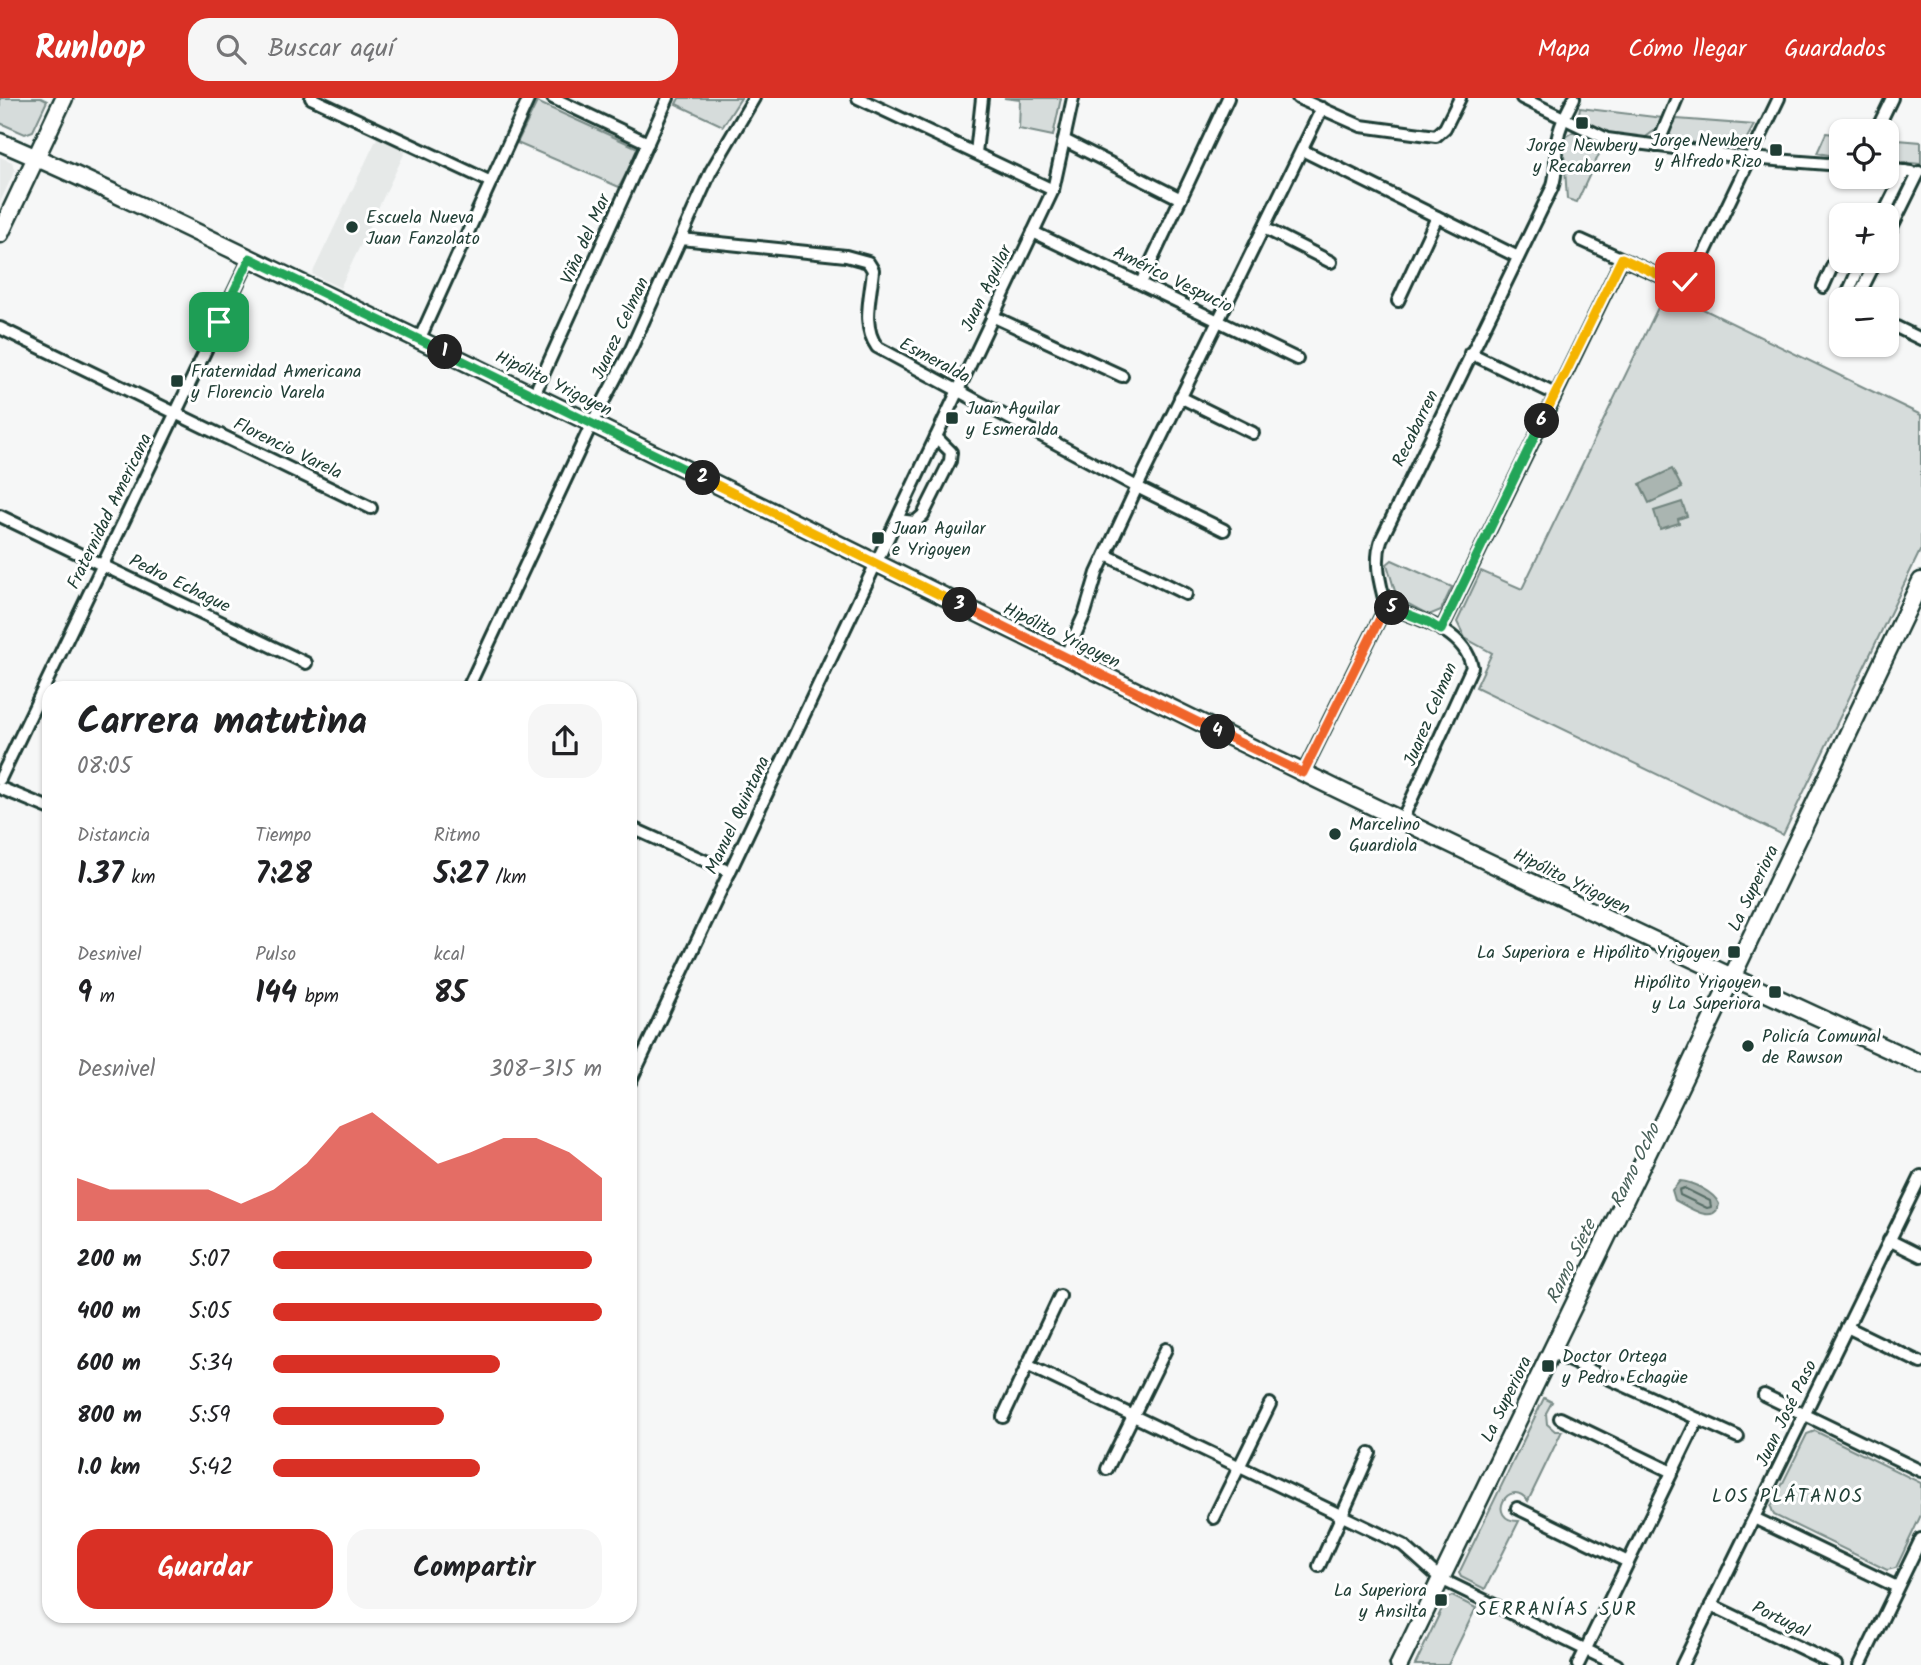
<!DOCTYPE html>
<html lang="es">
<meta charset="utf-8">
<style>
body{margin:0;font-family:Kalam,sans-serif;background:#f6f6f6;color:#202124;height:100vh;display:flex;flex-direction:column;font-size:26px;white-space:nowrap}
*{box-sizing:border-box;margin:0}
p{font-size:23px;color:#757577}
.icon{flex:none;width:38px;height:38px;fill:none;stroke:currentColor;stroke-width:2;stroke-linecap:round;stroke-linejoin:round}
.map{position:relative;flex:1;overflow:hidden}
.panel{position:absolute;left:42px;top:583px;width:595px;height:942px;display:flex;flex-direction:column;background:#fff;border-radius:21px;box-shadow:0 2px 5px #0004}
.panel>*{flex:none}
.buttons{position:absolute;left:1829px;top:21px;display:grid;gap:14px}
.buttons a{display:grid;place-items:center;width:70px;height:70px;border-radius:14px;background:#fff;box-shadow:0 2px 5px #0004;font-size:35px}
.pin{position:absolute;display:grid;place-items:center;width:60px;height:60px;color:#fff;margin:-30px;border-radius:14px;box-shadow:0 4px 10px #0006}
.km{position:absolute;width:35px;height:35px;margin:-18px;border-radius:50%;background:#222;color:#fff;font-size:19px;line-height:35px;text-align:center}
.round{display:grid;place-items:center;flex:none;width:74px;height:74px;border-radius:21px;background:#f6f6f6}
.head{display:flex;align-items:center;justify-content:space-between;height:119px;padding:0 35px}
h1{font-size:38px;font-weight:800;line-height:52px}
.metrics{display:grid;grid-template-columns:repeat(3,1fr);gap:10px;height:119px;padding:7px 35px}
.metrics div{display:grid;align-content:center}
.metrics b{font-size:30px;font-weight:800}
.metrics small{font-size:19px;font-weight:400}
.metrics p{font-size:19px}
.chart{height:196px;padding:14px 35px}
.chart p{display:flex;justify-content:space-between}
.chart svg{width:100%;height:126px;margin-top:7px;fill:#d93025;opacity:.7}
.primary-button{display:flex;gap:14px;margin-top:auto;padding:14px 35px}
.primary-button a{flex:1;height:80px;border-radius:21px;background:#d93025;color:#fff;font-size:28px;font-weight:800;line-height:80px;text-align:center}
.primary-button a+a{background:#f6f6f6;color:#202124}
ul{padding:0 35px;list-style:none;font-size:23px}
li{display:grid;grid-template-columns:112px 84px 1fr;align-items:center;height:52px}
li i{height:18px;border-radius:9px;background:#d93025}
header{display:flex;align-items:center;gap:42px;box-sizing:border-box;height:98px;padding:0 35px;background:#d93025;color:#fff}
header strong{font-size:33px}
nav{display:flex;gap:38px;margin-inline-start:auto;font-size:24px}
.search{width:490px;height:63px;background:#f6f6f6;display:flex;align-items:center;gap:18px;box-sizing:border-box;padding:0 24px;border-radius:21px;color:#757577;font-size:26px}
.map>svg:first-child{display:block}
.built{fill:#e6e9e8}
.green{fill:#d6dcdb;stroke:#7a8c88;stroke-width:2}
.water{fill:#aab5b1;stroke:#72857f;stroke-width:2}
.lines{fill:none;stroke-linecap:round;stroke-linejoin:round}
.shore{stroke:#576d66;stroke-width:2}
.stream{stroke:#72857f;stroke-width:2.5}
.minor-casing{stroke:#1f3d34;stroke-width:16}
.secondary-casing{stroke:#1f3d34;stroke-width:21}
.minor{stroke:#fff;stroke-width:10}
.secondary{stroke:#fff;stroke-width:16}
.split-1-casing{stroke:#fff;stroke-width:14}
.split-2-casing{stroke:#fff;stroke-width:14}
.split-3-casing{stroke:#fff;stroke-width:14}
.split-4-casing{stroke:#fff;stroke-width:14}
.split-5-casing{stroke:#fff;stroke-width:14}
.split-6-casing{stroke:#fff;stroke-width:14}
.split-7-casing{stroke:#fff;stroke-width:14}
.split-1{stroke:#22a559;stroke-width:9}
.split-2{stroke:#22a559;stroke-width:9}
.split-3{stroke:#f5b400;stroke-width:9}
.split-4{stroke:#f0652b;stroke-width:9}
.split-5{stroke:#f0652b;stroke-width:9}
.split-6{stroke:#22a559;stroke-width:9}
.split-7{stroke:#f5b400;stroke-width:9}
.poi-dot{fill:#1f3d34;stroke:#fff;stroke-width:2.5}
.labels{text-anchor:middle;stroke-width:6;stroke-linejoin:round;paint-order:stroke}
.poi-label{font-size:18px;fill:#1f3d34;stroke:#fff;text-anchor:start}
.street-label{font-size:18px;fill:#1f3d34;stroke:#fff}
.water-label{font-size:19px;font-style:italic;fill:#49615a;stroke:#fff}
.neighbourhood-label{font-size:19px;letter-spacing:2px;fill:#1f3d34;stroke:#fff}
</style>
<header>
<strong>Runloop</strong>
<div class="search"><svg class="icon" aria-label="search" viewBox="0 0 24 24"><circle cx="10" cy="10" r="6"/><path d="M15 15l6 6"/></svg>Buscar aquí</div>
<nav><a>Mapa</a><a>Cómo llegar</a><a>Guardados</a></nav>
</header>
<div class="map">
<svg width="1921" height="1567" viewBox="0 0 1921 1567">
<rect width="100%" height="100%" fill="#f6f7f7"/>
<filter id="ink" filterUnits="userSpaceOnUse"><feTurbulence type="fractalNoise" baseFrequency=".0143" numOctaves="2"/><feDisplacementMap in="SourceGraphic" scale="14" xChannelSelector="R" yChannelSelector="G"/><feConvolveMatrix kernelMatrix="1 2 1 2 8 2 1 2 1" color-interpolation-filters="sRGB"/></filter>
<g filter="url(#ink)">
<g class="built">
<path d="M 378,38 L 406,52 L 340,190 L 312,176 Z"/>
<path d="M 0,59 L 12,64 L 15,72 L 0,104 Z"/>
</g>
<g class="green">
<path d="M 0,0 L 41,0 L 47,3 L 33,33 L 25,36 L 0,25 Z"/>
<path d="M 679,0 L 741,0 L 723,28 L 676,6 Z"/>
<path d="M 1004,0 L 1061,0 L 1053,38 L 1019,31 L 1020,2 Z"/>
<path d="M 537,4 L 640,51 L 619,89 L 517,45 Z"/>
<path d="M 1580,10 L 1663,20 L 1654,33 L 1640,43 L 1604,36 L 1578,20 Z"/>
<path d="M 1677,21 L 1754,27 L 1746,42 L 1735,48 L 1673,43 L 1669,34 Z"/>
<path d="M 1573,34 L 1602,50 L 1577,104 L 1567,101 L 1563,40 Z"/>
<path d="M 1826,35 L 1841,37 L 1841,59 L 1817,55 Z"/>
<path d="M 1886,41 L 1921,44 L 1921,66 L 1887,63 Z"/>
<path d="M 1666,193 L 1921,317 L 1921,451 L 1783,737 L 1476,589 L 1492,555 L 1465,540 L 1457,524 L 1481,473 L 1522,491 Z"/>
<path d="M 1392,462 L 1452,489 L 1441,512 L 1429,517 L 1397,500 L 1387,466 Z"/>
<path d="M 1544,1300 L 1552,1304 L 1546,1315 L 1547,1326 L 1555,1333 L 1562,1333 L 1528,1403 C 1508,1377 1485,1423 1519,1423 L 1485,1491 L 1461,1479 L 1459,1475 Z"/>
<path d="M 1815,1333 L 1921,1385 L 1921,1417 L 1896,1470 L 1887,1472 L 1774,1417 L 1771,1409 L 1807,1336 Z"/>
<path d="M 1452,1498 L 1476,1510 L 1448,1567 L 1415,1567 L 1447,1500 Z"/>
</g>
<g class="water">
<path d="M 1672,371 L 1682,390 L 1649,405 L 1640,386 Z"/>
<path d="M 1682,404 L 1687,418 L 1678,421 L 1679,425 L 1660,431 L 1654,413 Z"/>
<path d="M 1680,1083 C 1692,1084 1714,1094 1719,1106 C 1715,1128 1688,1109 1675,1102 L 1672,1092 Z"/>
</g>
<g class="lines">
<path class="shore" d="M 1684,1090 L 1710,1103 L 1711,1109 L 1707,1110 L 1680,1097 L 1679,1092 Z"/>
<g class="stream">
<path d="M 1446,1450 L 1719,888"/>
<path d="M 1455,1471 L 1493,1392"/>
<path d="M 1389,1567 L 1430,1482"/>
<path d="M 1409,1567 L 1443,1497"/>
</g>
<g class="minor-casing">
<g id="minor">
<path d="M 311,0 L 491,84"/>
<path d="M 553,0 L 648,45"/>
<path d="M 858,0 L 1053,92"/>
<path d="M 1298,0 L 1361,28 L 1436,38 L 1445,30 L 1460,0"/>
<path d="M 1522,0 L 1607,41 L 1750,60 L 1841,67"/>
<path d="M 1876,33 L 1892,0"/>
<path d="M 1064,42 L 1181,101"/>
<path d="M 1657,48 L 1677,0"/>
<path d="M 1302,52 L 1518,159"/>
<path d="M 976,55 L 982,0"/>
<path d="M 1886,71 L 1911,74"/>
<path d="M 1883,117 L 1905,73"/>
<path d="M 1264,130 L 1331,164"/>
<path d="M 1033,134 L 1297,261"/>
<path d="M 681,141 L 846,158 L 868,164 L 873,172 C 871,198 861,227 877,249 L 1137,389 L 1224,432"/>
<path d="M 1886,141 L 1919,74"/>
<path d="M 1581,142 L 1671,183 L 1685,184 L 1697,171 L 1779,0"/>
<path d="M 1141,185 L 1228,0"/>
<path d="M 1823,189 L 1841,149"/>
<path d="M 1847,201 L 1847,197 L 1862,163"/>
<path d="M 1857,201 L 1876,163"/>
<path d="M 1398,203 L 1437,119"/>
<path d="M 992,218 L 1122,278"/>
<path d="M 1886,224 L 1921,241"/>
<path d="M 0,230 L 371,410"/>
<path d="M 419,242 L 529,0"/>
<path d="M 1470,255 L 1555,296"/>
<path d="M 534,297 L 668,0"/>
<path d="M 1180,299 L 1253,335"/>
<path d="M 0,418 L 306,565"/>
<path d="M 897,422 L 915,424 L 923,417 L 950,363 L 951,354 L 936,339"/>
<path d="M 1106,457 L 1186,496"/>
<path d="M 1386,508 C 1417,520 1465,532 1472,569 L 1402,722"/>
<path d="M 1441,532 L 1622,161"/>
<path d="M 1065,559 L 1085,515 L 1097,475 L 1137,389 L 1322,10"/>
<path d="M 468,590 L 592,325 L 631,251 L 711,73 L 754,0"/>
<path d="M 1303,675 L 1386,508 C 1380,486 1374,465 1381,442 L 1552,90 C 1558,75 1555,60 1557,44 C 1559,28 1567,14 1574,0"/>
<path d="M 0,681 L 250,160"/>
<path d="M 0,690 L 49,710"/>
<path d="M 630,729 L 730,774"/>
<path d="M 630,984 L 1053,92 L 1073,0"/>
<path d="M 1889,1142 L 1921,1158"/>
<path d="M 1847,1229 L 1921,1265"/>
<path d="M 1550,1254 L 1738,1339"/>
<path d="M 1027,1267 L 1403,1447 L 1441,1481 L 1617,1567"/>
<path d="M 1764,1297 L 1921,1373"/>
<path d="M 1003,1319 L 1060,1198"/>
<path d="M 1560,1320 L 1672,1374"/>
<path d="M 1107,1371 L 1166,1251"/>
<path d="M 1517,1410 L 1628,1464"/>
<path d="M 1214,1420 L 1270,1306"/>
<path d="M 1754,1420 L 1897,1489"/>
<path d="M 1319,1468 L 1370,1355"/>
<path d="M 1711,1507 L 1836,1567"/>
<path d="M 1578,1567 L 1698,1321"/>
<path d="M 1682,1567 L 1921,1078"/>
<path d="M 1860,1567 L 1921,1441"/>
</g>
</g>
<g class="secondary-casing">
<g id="secondary">
<path d="M 0,44 C 108,90 214,143 320,194 C 468,265 616,337 763,409 C 1147,599 1531,789 1921,966"/>
<path d="M 0,136 L 64,0"/>
<path d="M 1399,1567 L 1669,1011 L 1921,483"/>
</g>
</g>
<use href="#minor" class="minor"/>
<use href="#secondary" class="secondary"/>
</g>
</g>
<g class="lines" filter="url(#ink)">
<g class="split-1-casing">
<path id="split-1" d="M 219,224 L 250,160 L 445,254"/>
</g>
<g class="split-2-casing">
<path id="split-2" d="M 445,254 L 703,380"/>
</g>
<g class="split-3-casing">
<path id="split-3" d="M 703,380 L 960,507"/>
</g>
<g class="split-4-casing">
<path id="split-4" d="M 960,507 L 1218,634"/>
</g>
<g class="split-5-casing">
<path id="split-5" d="M 1218,634 L 1303,675 L 1386,508 L 1392,510"/>
</g>
<g class="split-6-casing">
<path id="split-6" d="M 1392,510 L 1428,524 L 1441,532 L 1542,323"/>
</g>
<g class="split-7-casing">
<path id="split-7" d="M 1542,323 L 1622,160 L 1671,183 L 1685,184"/>
</g>
<use href="#split-1" class="split-1"/>
<use href="#split-2" class="split-2"/>
<use href="#split-3" class="split-3"/>
<use href="#split-4" class="split-4"/>
<use href="#split-5" class="split-5"/>
<use href="#split-6" class="split-6"/>
<use href="#split-7" class="split-7"/>
</g>
<g class="poi-dot">
<rect x="1575" y="18" width="14" height="14" rx="3.5"/>
<rect x="1769" y="45" width="14" height="14" rx="3.5"/>
<circle cx="352" cy="129" r="7"/>
<rect x="170" y="276" width="14" height="14" rx="3.5"/>
<rect x="945" y="313" width="14" height="14" rx="3.5"/>
<rect x="871" y="433" width="14" height="14" rx="3.5"/>
<circle cx="1335" cy="736" r="7"/>
<rect x="1727" y="847" width="14" height="14" rx="3.5"/>
<rect x="1768" y="887" width="14" height="14" rx="3.5"/>
<circle cx="1748" cy="948" r="7"/>
<rect x="1541" y="1261" width="14" height="14" rx="3.5"/>
<rect x="1434" y="1495" width="14" height="14" rx="3.5"/>
</g>
<g class="labels">
<g class="poi-label">
<text x="1762" y="48" text-anchor="end">Jorge Newbery<tspan x="1762" dy="21">y Alfredo Rizo</tspan></text>
<text x="1582" y="53" text-anchor="middle">Jorge Newbery<tspan x="1582" dy="21">y Recabarren</tspan></text>
<text x="366" y="125">Escuela Nueva<tspan x="366" dy="21">Juan Fanzolato</tspan></text>
<text x="191" y="279">Fraternidad Americana<tspan x="191" dy="21">y Florencio Varela</tspan></text>
<text x="966" y="316">Juan Aguilar<tspan x="966" dy="21">y Esmeralda</tspan></text>
<text x="892" y="436">Juan Aguilar<tspan x="892" dy="21">e Yrigoyen</tspan></text>
<text x="1349" y="732">Marcelino<tspan x="1349" dy="21">Guardiola</tspan></text>
<text x="1720" y="860" text-anchor="end">La Superiora e Hipólito Yrigoyen</text>
<text x="1761" y="890" text-anchor="end">Hipólito Yrigoyen<tspan x="1761" dy="21">y La Superiora</tspan></text>
<text x="1762" y="944">Policía Comunal<tspan x="1762" dy="21">de Rawson</tspan></text>
<text x="1562" y="1264">Doctor Ortega<tspan x="1562" dy="21">y Pedro Echagüe</tspan></text>
<text x="1427" y="1498" text-anchor="end">La Superiora<tspan x="1427" dy="21">y Ansilta</tspan></text>
</g>
<g class="street-label">
<text transform="translate(585 141) rotate(-66)" y="6">Viña del Mar</text>
<text transform="translate(1173 181) rotate(26)" y="6">Américo Vespucio</text>
<text transform="translate(986 190) rotate(-64)" y="6">Juan Aguilar</text>
<text transform="translate(620 230) rotate(-65)" y="6">Juarez Celman</text>
<text transform="translate(935 262) rotate(28)" y="6">Esmeralda</text>
<text transform="translate(554 285) rotate(26)" y="6">Hipólito Yrigoyen</text>
<text transform="translate(1415 330) rotate(-64)" y="6">Recabarren</text>
<text transform="translate(288 350) rotate(26)" y="6">Florencio Varela</text>
<text transform="translate(109 413) rotate(-64)" y="6">Fraternidad Americana</text>
<text transform="translate(180 485) rotate(26)" y="6">Pedro Echague</text>
<text transform="translate(1062 537) rotate(26)" y="6">Hipólito Yrigoyen</text>
<text transform="translate(1430 616) rotate(-67)" y="6">Juarez Celman</text>
<text transform="translate(737 717) rotate(-65)" y="6">Manuel Quintana</text>
<text transform="translate(1572 783) rotate(26)" y="6">Hipólito Yrigoyen</text>
<text transform="translate(1753 790) rotate(-64)" y="6">La Superiora</text>
<text transform="translate(1506 1301) rotate(-64)" y="6">La Superiora</text>
<text transform="translate(1786 1315) rotate(-64)" y="6">Juan José Paso</text>
<text transform="translate(1781 1521) rotate(26)" y="6">Portugal</text>
</g>
<g class="water-label">
<text transform="translate(1634 1067) rotate(-64)" y="7">Ramo Ocho</text>
<text transform="translate(1570 1163) rotate(-64)" y="7">Ramo Siete</text>
</g>
<g class="neighbourhood-label">
<text x="1788" y="1404">LOS PLÁTANOS</text>
<text x="1557" y="1517">SERRANÍAS SUR</text>
</g>
</g>
</svg>
<div class="buttons">
<a><svg class="icon" aria-label="locate" viewBox="0 0 24 24"><circle cx="12" cy="12" r="6"/><path d="M12 2v4M12 18v4M2 12h4M18 12h4"/></svg></a>
<a>+</a>
<a>−</a>
</div>
<div class="pin" style="left:219px;top:224px;background:#1e9e55"><svg class="icon" aria-label="arrive" viewBox="0 0 24 24"><path d="M6 21V4h12l-3 4 3 4H6"/></svg></div>
<div class="pin" style="left:1685px;top:184px;background:#d93025"><svg class="icon" aria-label="check" viewBox="0 0 24 24"><path d="M5 12l5 5 9-10"/></svg></div>
<b class="km" style="left:445px;top:254px">1</b>
<b class="km" style="left:703px;top:380px">2</b>
<b class="km" style="left:960px;top:507px">3</b>
<b class="km" style="left:1218px;top:634px">4</b>
<b class="km" style="left:1392px;top:510px">5</b>
<b class="km" style="left:1542px;top:323px">6</b>
<section class="panel">
<div class="head"><div><h1>Carrera matutina</h1><p>08:05</p></div><a class="round"><svg class="icon" aria-label="share" viewBox="0 0 24 24"><path d="M12 15V3M7 8l5-5 5 5M5 13v7h14v-7"/></svg></a></div>
<div class="metrics">
<div><p>Distancia</p><b>1.37<small> km</small></b></div>
<div><p>Tiempo</p><b>7:28</b></div>
<div><p>Ritmo</p><b>5:27<small> /km</small></b></div>
</div>
<div class="metrics">
<div><p>Desnivel</p><b>9<small> m</small></b></div>
<div><p>Pulso</p><b>144<small> bpm</small></b></div>
<div><p>kcal</p><b>85</b></div>
</div>
<div class="chart"><p><span>Desnivel</span>308–315 m</p>
<svg viewBox="0 0 160 44" preserveAspectRatio="none"><path d="M0 44V29L10 33L20 33L30 33L40 33L50 38L60 33L70 24L80 11L90 6L100 15L110 24L120 20L130 15L140 15L150 20L160 29V44z"/></svg>
</div>
<ul>
<li><b>200 m</b>5:07<i style="width:97%"></i></li>
<li><b>400 m</b>5:05<i style="width:100%"></i></li>
<li><b>600 m</b>5:34<i style="width:69%"></i></li>
<li><b>800 m</b>5:59<i style="width:52%"></i></li>
<li><b>1.0 km</b>5:42<i style="width:63%"></i></li>
</ul>
<div class="primary-button"><a>Guardar</a><a>Compartir</a></div>
</section>
</div>
